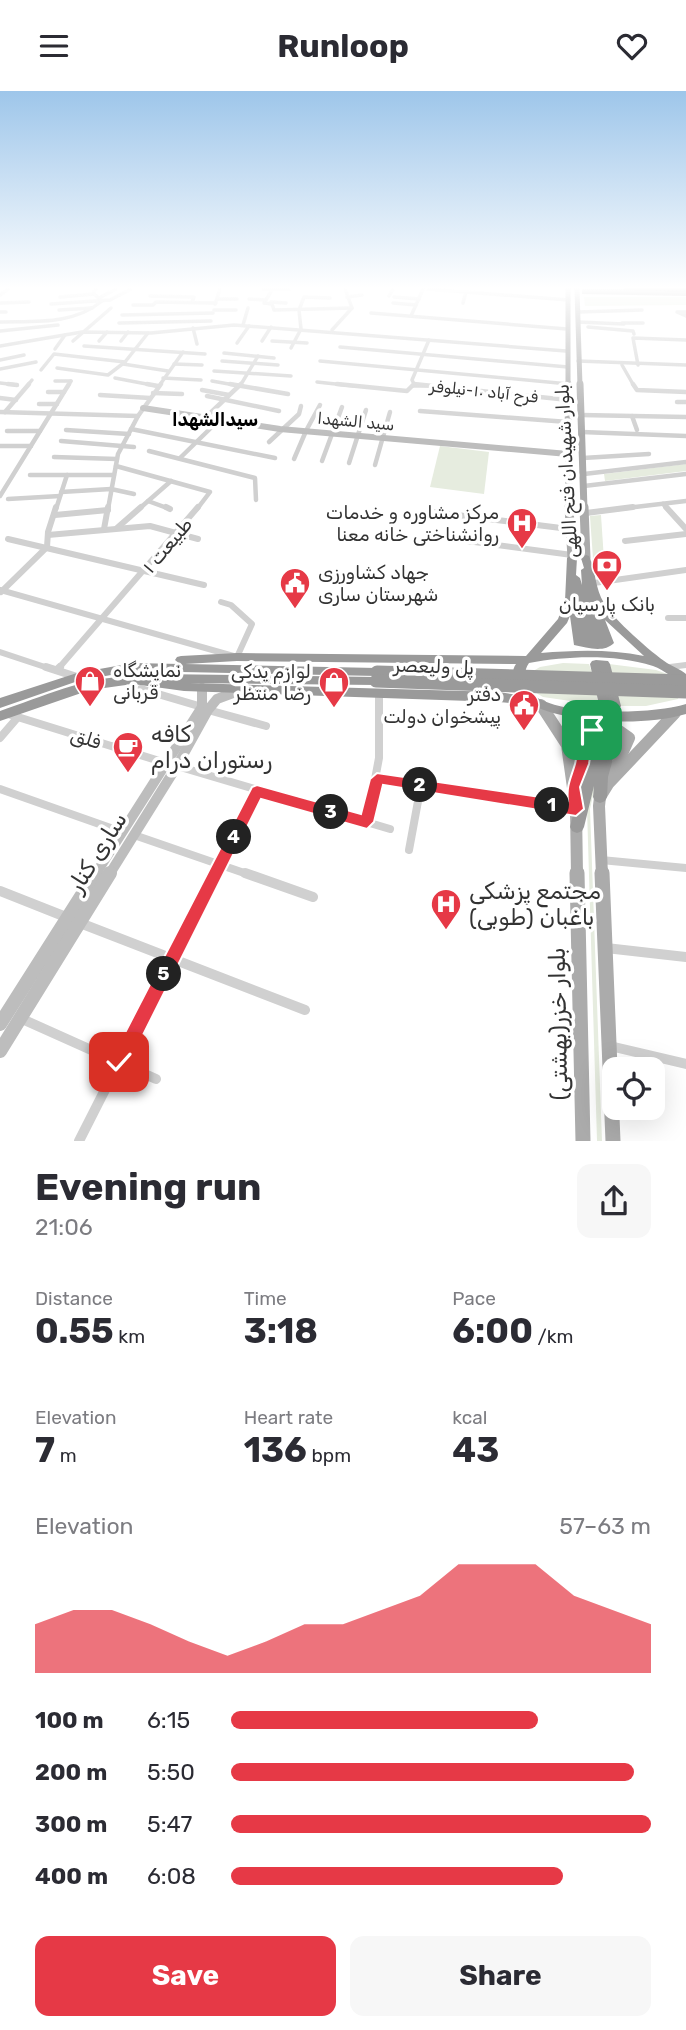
<!DOCTYPE html>
<meta charset="utf-8">
<style>
body{margin:0;font-family:Rubik,Cairo,sans-serif;background:#f7f7f7;color:#2b2b33;height:100vh;display:flex;flex-direction:column;font-size:26px;white-space:nowrap}
*{box-sizing:border-box;margin:0}
p{font-size:23px;color:#7c7c81}
.icon{flex:none;width:38px;height:38px;fill:none;stroke:currentColor;stroke-width:2;stroke-linecap:round;stroke-linejoin:round}
.map{position:relative;height:1050px;overflow:hidden}
.side{display:flex;flex-direction:column;background:#fff;flex:1}
.side>*{flex:none}
.controls{position:absolute;left:602px;top:966px;display:grid;gap:14px}
.controls a{display:grid;place-items:center;width:63px;height:63px;border-radius:14px;background:#fff;box-shadow:0 7px 28px #0002;font-size:35px}
.pin{position:absolute;display:grid;place-items:center;width:60px;height:60px;color:#fff;margin:-30px;border-radius:14px;box-shadow:0 4px 10px #0006}
.km{position:absolute;width:35px;height:35px;margin:-18px;border-radius:50%;background:#222;color:#fff;font-size:19px;line-height:35px;text-align:center}
.round{display:grid;place-items:center;flex:none;width:74px;height:74px;border-radius:14px;background:#f7f7f7}
.head{display:flex;align-items:center;justify-content:space-between;height:119px;padding:0 35px}
h1{font-size:38px;font-weight:700;line-height:52px}
.stats{display:grid;grid-template-columns:repeat(3,1fr);gap:10px;height:119px;padding:7px 35px}
.stats div{display:grid;align-content:center}
.stats b{font-size:35px;font-weight:700}
.stats small{font-size:19px;font-weight:400}
.stats p{font-size:19px}
.chart{height:196px;padding:14px 35px}
.chart p{display:flex;justify-content:space-between}
.chart svg{width:100%;height:126px;margin-top:7px;fill:#e63946;opacity:.7}
.action{display:flex;gap:14px;margin-top:auto;padding:14px 35px}
.action a{flex:1;height:80px;border-radius:14px;background:#e63946;color:#fff;font-size:28px;font-weight:700;line-height:80px;text-align:center}
.action a+a{background:#f7f7f7;color:#2b2b33}
ul{padding:0 35px;list-style:none;font-size:23px}
li{display:grid;grid-template-columns:112px 84px 1fr;align-items:center;height:52px}
li i{height:18px;border-radius:9px;background:#e63946}
header{display:flex;justify-content:space-between;align-items:center;height:91px;padding:0 35px;background:#fff;font-size:32px;font-weight:700}
.map>svg:first-child{display:block}
.green{fill:#e6ecdf}
.lines{fill:none;stroke-linecap:round;stroke-linejoin:round}
.street-far4{stroke:#d0d0d0;stroke-width:3.5}
.street-far3{stroke:#d0d0d0;stroke-width:4.5}
.street-far2{stroke:#d0d0d0;stroke-width:6}
.street-far1{stroke:#d0d0d0;stroke-width:8}
.street{stroke:#d0d0d0;stroke-width:10}
.secondary-far2{stroke:#bdbdbd;stroke-width:6}
.secondary-far1{stroke:#bdbdbd;stroke-width:10}
.secondary{stroke:#bdbdbd;stroke-width:14}
.primary-far4{stroke:#ababab;stroke-width:5}
.primary-far3{stroke:#ababab;stroke-width:7}
.primary-far2{stroke:#ababab;stroke-width:9}
.primary-far1{stroke:#ababab;stroke-width:12}
.primary{stroke:#ababab;stroke-width:15}
.highway{fill:#9a9a9a;fill-rule:evenodd}
.highway-bridge{stroke:#9a9a9a;stroke-width:13}
.wall{fill:#8c8c8c}
.building{fill:#1a1a1a;stroke:#5f5f5f;stroke-width:2}
.route{fill:#e63946;stroke:#fff;stroke-width:2}
.labels{text-anchor:middle;stroke-width:7;stroke-linejoin:round;paint-order:stroke}
.far-street-label{font-size:16px;fill:#333;stroke:#fff}
.far-neighbourhood-label{font-size:18px;font-weight:bold;fill:#000;stroke:#fff}
.street-label{font-size:19px;fill:#333;stroke:#fff}
.poi-label{font-size:19px;fill:#333;stroke:#fff;text-anchor:end}
.near-poi-label{font-size:23px;fill:#333;stroke:#fff;text-anchor:start}
.near-street-label{font-size:23px;fill:#333;stroke:#fff}
</style>
<header><svg class="icon" aria-label="menu" viewBox="0 0 24 24"><path d="M4 6h16M4 12h16M4 18h16"/></svg>Runloop<svg class="icon" aria-label="heart" viewBox="0 0 24 24"><path d="M12 20l-8-8c-3-5 5-10 8-4 3-6 11-1 8 4z"/></svg></header>
<div class="map">
<svg width="686" height="1050" viewBox="0 0 686 1050">
<rect width="100%" height="100%" fill="#fff"/>
<g class="green">
<path d="M 584,206 L 686,206 L 686,214 L 585,215 Z"/>
<path d="M 440,355 L 489,361 L 484,403 L 430,396 Z"/>
<path d="M 686,373 L 686,380 L 605,390 L 604,383 Z"/>
<path d="M 601,424 L 605,484 L 594,482 L 590,425 Z"/>
<path d="M 563,572 L 589,573 L 596,593 L 598,614 L 543,606 L 533,600 L 530,582 L 540,576 Z"/>
<path d="M 609,573 L 656,579 L 673,585 L 681,601 L 678,608 L 646,615 L 620,615 Z"/>
<path d="M 596,690 L 590,718 L 602,1050 L 597,1050 L 587,718 L 589,700 Z"/>
</g>
<g class="lines">
<g class="street-far4">
<path d="M 263,198 L 289,198"/>
<path d="M 428,198 L 569,209"/>
<path d="M 272,199 L 264,212 L 272,213 L 274,219 L 352,217"/>
<path d="M 0,204 L 8,198"/>
<path d="M 150,205 L 194,206 L 192,211"/>
<path d="M 389,205 L 393,198"/>
<path d="M 60,206 L 94,203"/>
<path d="M 347,206 L 362,204"/>
<path d="M 394,206 L 419,208"/>
<path d="M 99,207 L 116,198"/>
<path d="M 217,208 L 237,208"/>
<path d="M 249,208 L 266,209"/>
<path d="M 271,211 L 286,212"/>
<path d="M 0,212 L 29,211"/>
<path d="M 393,212 L 416,214"/>
<path d="M 463,212 L 466,201"/>
<path d="M 51,213 L 110,209 L 131,198"/>
<path d="M 215,213 L 220,198"/>
<path d="M 133,214 L 153,214 L 156,211 L 216,212"/>
<path d="M 59,219 L 92,217"/>
<path d="M 214,219 L 236,219"/>
<path d="M 0,221 L 6,221"/>
<path d="M 578,221 L 642,219"/>
<path d="M 686,221 L 677,221 L 686,225"/>
<path d="M 371,222 L 567,238"/>
<path d="M 122,224 L 213,222"/>
<path d="M 411,225 L 423,198"/>
<path d="M 0,231 C 35,230 73,234 102,210 L 93,202 L 96,198"/>
<path d="M 578,231 L 624,233"/>
<path d="M 119,232 L 211,230"/>
<path d="M 622,232 L 643,232"/>
<path d="M 243,234 L 248,217"/>
<path d="M 588,236 L 633,240 L 634,243"/>
<path d="M 193,237 L 197,253"/>
<path d="M 332,239 L 352,217 L 345,198"/>
<path d="M 0,240 L 58,234"/>
<path d="M 73,250 L 111,217"/>
<path d="M 99,250 L 107,241"/>
<path d="M 121,250 L 128,241"/>
<path d="M 262,250 L 271,236"/>
<path d="M 272,250 L 307,252"/>
<path d="M 237,252 L 249,235"/>
<path d="M 0,255 L 82,241 L 151,242 L 234,234 L 566,260"/>
<path d="M 84,255 L 205,263"/>
<path d="M 340,256 L 568,276"/>
<path d="M 291,257 L 301,238 L 299,219 L 304,206 L 330,207"/>
<path d="M 55,258 L 65,244"/>
<path d="M 224,262 L 274,267"/>
<path d="M 0,269 L 24,264"/>
<path d="M 222,270 L 278,274"/>
<path d="M 320,270 L 569,293"/>
<path d="M 578,270 L 686,274"/>
<path d="M 123,273 L 168,280"/>
<path d="M 174,273 L 202,274"/>
<path d="M 622,274 L 634,295"/>
<path d="M 638,274 L 633,247 L 686,249"/>
<path d="M 57,277 L 108,284 L 125,271 L 148,242"/>
<path d="M 0,278 L 36,271"/>
<path d="M 41,279 L 54,263 L 125,271"/>
<path d="M 214,280 L 291,285"/>
<path d="M 115,287 L 157,295"/>
<path d="M 163,287 L 201,289"/>
<path d="M 55,290 L 71,290"/>
<path d="M 212,290 L 240,295"/>
<path d="M 317,291 L 354,295"/>
<path d="M 0,292 L 17,294"/>
<path d="M 414,293 L 412,289 L 429,249"/>
<path d="M 27,295 L 32,289"/>
<path d="M 68,295 L 71,290"/>
<path d="M 159,295 L 183,261"/>
<path d="M 240,295 L 258,265"/>
<path d="M 412,295 L 431,295"/>
</g>
<g class="street-far3">
<path d="M 8,293 L 17,294"/>
<path d="M 147,293 L 158,295"/>
<path d="M 230,293 L 288,303"/>
<path d="M 337,293 L 407,300 L 414,293 L 569,309"/>
<path d="M 633,293 L 637,299 L 686,301"/>
<path d="M 202,299 L 229,304"/>
<path d="M 48,301 L 64,301"/>
<path d="M 153,302 L 182,303"/>
<path d="M 100,304 L 150,307"/>
<path d="M 207,305 L 279,320"/>
<path d="M 0,307 L 16,309"/>
<path d="M 677,311 L 686,311"/>
<path d="M 39,313 L 57,313"/>
<path d="M 420,320 L 568,331"/>
<path d="M 0,321 L 138,325"/>
<path d="M 5,321 L 29,293"/>
<path d="M 581,324 L 686,326"/>
<path d="M 632,325 L 637,339"/>
<path d="M 205,327 L 241,293"/>
<path d="M 131,338 L 275,367"/>
<path d="M 307,338 L 320,314"/>
<path d="M 66,339 L 129,343"/>
<path d="M 7,340 L 40,340"/>
<path d="M 582,341 L 686,345"/>
<path d="M 61,350 L 134,356"/>
<path d="M 269,351 L 299,323 L 301,315"/>
<path d="M 0,355 L 31,355"/>
<path d="M 149,360 L 255,387 L 256,409"/>
<path d="M 54,366 L 117,368"/>
<path d="M 180,367 L 221,327"/>
<path d="M 583,367 L 649,363"/>
<path d="M 294,368 L 306,340"/>
<path d="M 322,370 L 342,316"/>
<path d="M 349,372 L 366,319"/>
<path d="M 375,374 L 390,321"/>
<path d="M 116,375 L 210,401 L 197,418"/>
<path d="M 584,383 L 686,371"/>
<path d="M 30,384 L 114,384"/>
<path d="M 584,395 L 686,383"/>
<path d="M 61,401 L 111,398 L 134,403"/>
<path d="M 0,405 L 69,293"/>
<path d="M 8,408 L 60,405"/>
<path d="M 148,410 L 170,418"/>
<path d="M 663,413 L 668,418"/>
<path d="M 56,418 L 67,384"/>
<path d="M 108,418 L 118,363 L 138,325 L 161,293"/>
<path d="M 139,418 L 171,390"/>
<path d="M 618,418 L 686,410"/>
</g>
<g class="street-far2">
<path d="M 166,416 L 170,418"/>
<path d="M 666,416 L 686,438"/>
<path d="M 433,421 L 569,438"/>
<path d="M 586,422 L 633,416"/>
<path d="M 55,424 L 108,419"/>
<path d="M 117,437 L 141,416"/>
<path d="M 104,438 L 108,416"/>
<path d="M 48,444 L 150,435 L 198,448"/>
<path d="M 429,445 L 572,464"/>
<path d="M 8,448 L 204,494"/>
<path d="M 625,450 L 686,443"/>
<path d="M 47,456 L 48,441 L 56,416"/>
<path d="M 594,492 L 686,479"/>
<path d="M 0,499 L 237,566 L 252,533 L 231,514 L 221,511"/>
<path d="M 1,501 L 47,456"/>
<path d="M 668,527 L 686,527"/>
<path d="M 0,561 L 51,578"/>
<path d="M 670,576 L 686,574"/>
<path d="M 58,578 L 198,416"/>
</g>
<g class="street-far1">
<path d="M 46,576 L 77,586"/>
<path d="M 58,578 L 60,576"/>
<path d="M 141,598 L 202,616"/>
<path d="M 208,619 L 266,635"/>
<path d="M 8,623 L 166,672"/>
<path d="M 0,647 L 18,626"/>
<path d="M 177,675 L 390,738"/>
<path d="M 377,688 L 576,718"/>
<path d="M 0,698 L 122,741"/>
<path d="M 367,731 L 379,667 L 379,603"/>
<path d="M 134,744 L 250,784"/>
<path d="M 409,759 L 421,694"/>
<path d="M 601,769 L 686,777"/>
<path d="M 214,784 L 257,700"/>
</g>
<g class="street">
<path d="M 245,782 L 313,806"/>
<path d="M 0,800 L 66,826"/>
<path d="M 80,832 L 305,919"/>
<path d="M 606,857 L 686,866"/>
<path d="M 22,928 L 156,988"/>
<path d="M 610,955 L 686,973"/>
<path d="M 79,1050 L 215,782"/>
</g>
<path class="secondary-far2" d="M 143,317 L 280,338 L 568,363"/>
<g class="secondary-far1">
<path d="M 95,784 L 202,616 L 202,597"/>
<path d="M 109,784 L 177,675 L 208,619 L 217,608 L 241,599"/>
</g>
<g class="secondary">
<path d="M 0,933 L 96,782"/>
<path d="M 0,960 L 110,782"/>
</g>
<g class="primary-far4">
<path d="M 568,198 L 568,295"/>
<path d="M 577,198 L 580,295"/>
</g>
<g class="primary-far3">
<path d="M 568,293 L 569,418"/>
<path d="M 580,293 L 584,418"/>
</g>
<g class="primary-far2">
<path d="M 569,416 L 572,467"/>
<path d="M 584,416 L 586,467"/>
</g>
<g class="primary-far1">
<path d="M 541,614 L 567,654 L 576,718 L 577,784"/>
<path d="M 574,694 L 591,639 L 619,640 L 629,647 L 613,683"/>
<path d="M 602,784 L 599,715 L 600,706 L 608,693 L 675,622"/>
</g>
<g class="primary">
<path d="M 577,782 L 583,1050"/>
<path d="M 602,782 L 613,1050"/>
</g>
<g class="highway">
<path d="M 572,464 L 577,467 L 576,484 L 580,487 L 582,494 L 581,479 L 584,477 L 581,467 L 586,464 L 589,465 C 596,480 595,498 604,512 C 613,528 652,562 667,572 C 674,576 680,578 686,583 L 686,593 C 674,589 665,579 653,575 C 614,563 568,565 529,572 C 523,580 527,586 523,593 L 515,593 C 512,587 512,578 516,573 L 237,570 L 185,573 L 377,577 L 381,578 L 383,581 L 381,584 L 377,585 L 133,580 L 78,590 L 0,617 L 0,607 L 77,582 L 133,572 L 180,573 L 175,569 L 177,566 L 181,565 L 237,562 L 526,565 L 558,528 L 565,510 L 567,467 ZM 570,525 L 574,554 C 588,557 604,562 614,552 L 605,529 L 644,565 C 610,558 576,559 541,562 L 567,532 Z"/>
<path d="M 596,569 L 608,570 L 610,573 L 621,615 L 619,618 L 615,620 L 610,616 L 605,619 L 601,617 L 599,614 L 590,573 L 592,570 Z"/>
<path d="M 155,583 L 376,586 L 380,587 L 382,590 L 380,593 L 376,594 L 189,592 L 499,601 L 524,605 L 529,602 C 534,604 538,608 544,610 C 575,624 654,623 686,613 L 686,623 C 648,634 595,632 557,623 C 548,621 540,617 531,615 C 521,613 510,612 499,611 L 184,600 L 133,593 L 90,599 L 0,630 L 0,620 C 47,604 100,579 150,587 Z"/>
<path d="M 604,637 L 609,640 L 614,638 L 618,639 L 620,643 L 608,686 L 607,706 L 605,710 L 600,712 L 595,710 L 593,706 L 594,695 L 584,736 L 582,740 L 577,742 L 572,740 L 570,736 L 583,684 L 598,642 L 600,638 Z"/>
</g>
<g class="highway-bridge">
<path d="M 377,581 L 686,590"/>
<path d="M 376,590 L 686,601"/>
</g>
</g>
<path class="wall" d="M 582,198 L 686,198 L 686,205 L 582,203 Z"/>
<path class="building" d="M 624,198 L 686,198 L 686,200 Z"/>
<linearGradient id="sky" x2="0" y2="1"><stop stop-color="#9ec6ea"/><stop offset="0.57" stop-color="#fff"/><stop offset="1" stop-color="#fff" stop-opacity="0"/></linearGradient>
<rect width="686" height="345" fill="url(#sky)"/>
<path class="route" d="M 592,634 L 598,639 L 593,648 L 589,673 L 580,696 L 584,718 L 576,725 L 383,694 L 374,731 L 367,738 L 261,708 L 126,978 L 119,981 L 113,978 L 110,971 L 113,965 L 252,696 L 257,694 L 361,723 L 370,688 L 377,682 L 568,710 C 566,695 571,687 575,673 C 579,658 575,640 592,634 Z"/>
<defs>
<g id="hospital-pin" transform="scale(1.575)"><path d="M0 17L-7.5 6A9.5 9.5 0 1 1 7.5 6Z" fill="#e63946" stroke="#fff"/><path d="M-5-5h3v3.5h4V-5h3V5h-3V1.5h-4V5h-3Z" fill="#fff"/></g>
<g id="bank-pin" transform="scale(1.575)"><path d="M0 17L-7.5 6A9.5 9.5 0 1 1 7.5 6Z" fill="#e63946" stroke="#fff"/><path d="M-6-4H6V4H-6ZM0-2.3a2.3 2.3 0 1 0 0 4.6a2.3 2.3 0 1 0 0-4.6Z" fill="#fff"/></g>
<g id="civic-pin" transform="scale(1.575)"><path d="M0 17L-7.5 6A9.5 9.5 0 1 1 7.5 6Z" fill="#e63946" stroke="#fff"/><path d="M-.6-6.5H3V-4.5H.6V-3L4-1V1h2V6H-6V1h2V-1L-.6-3ZM-1.2 2.5V6h2.4V2.5Z" fill="#fff"/></g>
<g id="shop-pin" transform="scale(1.575)"><path d="M0 17L-7.5 6A9.5 9.5 0 1 1 7.5 6Z" fill="#e63946" stroke="#fff"/><path d="M-5-2.5h2.3a2.7 3.5 0 0 1 5.4 0H5L5.5 6h-11ZM-1.5-2.5h3a1.5 2.3 0 0 0-3 0Z" fill="#fff"/></g>
<g id="cafe-pin" transform="scale(1.575)"><path d="M0 17L-7.5 6A9.5 9.5 0 1 1 7.5 6Z" fill="#e63946" stroke="#fff"/><path d="M-5.5-4.5H6V0H3Q3 3.5 0 3.5H-2.5Q-5.5 3.5-5.5 0ZM3-3.2v2h1.7v-2ZM-6 4.5H4V6H-6Z" fill="#fff"/></g>
</defs>
<g fill-rule="evenodd">
<use href="#hospital-pin" x="522" y="432"/>
<use href="#bank-pin" x="607" y="474"/>
<use href="#civic-pin" x="295" y="492"/>
<use href="#shop-pin" x="90" y="590"/>
<use href="#shop-pin" x="334" y="591"/>
<use href="#civic-pin" x="524" y="614"/>
<use href="#cafe-pin" x="128" y="656"/>
<use href="#hospital-pin" x="446" y="813"/>
</g>
<g class="labels">
<g class="far-street-label">
<text transform="translate(484 300) rotate(6)" y="6">فرح آباد ۱۰-نیلوفر</text>
<text transform="translate(356 330) rotate(5)" y="6">سید الشهدا</text>
</g>
<g class="far-neighbourhood-label">
<text x="215" y="335">سیدالشهدا</text>
</g>
<g class="street-label">
<text transform="translate(566 380) rotate(-93)" y="7">بلوار شهیدان فتح اللهی</text>
<text transform="translate(167 454) rotate(-50)" y="7">طبیعت ۱</text>
<text transform="translate(434 575) rotate(2)" y="7">پل ولیعصر</text>
<text transform="translate(86 647) rotate(17)" y="7">فلق</text>
</g>
<g class="poi-label">
<text x="499" y="428">مرکز مشاوره و خدمات<tspan x="499" dy="22">روانشناختی خانه معنا</tspan></text>
<text x="318" y="488" text-anchor="start">جهاد کشاورزی<tspan x="318" dy="22">شهرستان ساری</tspan></text>
<text x="607" y="520" text-anchor="middle">بانک پارسیان</text>
<text x="113" y="586" text-anchor="start">نمایشگاه<tspan x="113" dy="22">قربانی</tspan></text>
<text x="311" y="587">لوازم یدکی<tspan x="311" dy="22">رضا منتظر</tspan></text>
<text x="501" y="610">دفتر<tspan x="501" dy="22">پیشخوان دولت</tspan></text>
</g>
<g class="near-poi-label">
<text x="151" y="651">کافه<tspan x="151" dy="26">رستوران درام</tspan></text>
<text x="469" y="808">مجتمع پزشکی<tspan x="469" dy="26">باغبان (طوبی)</tspan></text>
</g>
<g class="near-street-label">
<text transform="translate(97 761) rotate(-58)" y="8">ساری کنار</text>
<text transform="translate(558 933) rotate(-91)" y="8">بلوار خزر(بهشتی)</text>
</g>
</g>
</svg>
<div class="controls">
<a><svg class="icon" aria-label="locate" viewBox="0 0 24 24"><circle cx="12" cy="12" r="6"/><path d="M12 2v4M12 18v4M2 12h4M18 12h4"/></svg></a>
</div>
<div class="pin" style="left:592px;top:639px;background:#1e9e55"><svg class="icon" aria-label="arrive" viewBox="0 0 24 24"><path d="M6 21V4h12l-3 4 3 4H6"/></svg></div>
<div class="pin" style="left:119px;top:971px;background:#d93025"><svg class="icon" aria-label="check" viewBox="0 0 24 24"><path d="M5 12l5 5 9-10"/></svg></div>
<b class="km" style="left:552px;top:714px">1</b>
<b class="km" style="left:420px;top:694px">2</b>
<b class="km" style="left:331px;top:721px">3</b>
<b class="km" style="left:234px;top:746px">4</b>
<b class="km" style="left:164px;top:883px">5</b>
</div>
<section class="side">
<div class="head"><div><h1>Evening run</h1><p>21:06</p></div><a class="round"><svg class="icon" aria-label="share" viewBox="0 0 24 24"><path d="M12 15V3M7 8l5-5 5 5M5 13v7h14v-7"/></svg></a></div>
<div class="stats">
<div><p>Distance</p><b>0.55<small> km</small></b></div>
<div><p>Time</p><b>3:18</b></div>
<div><p>Pace</p><b>6:00<small> /km</small></b></div>
</div>
<div class="stats">
<div><p>Elevation</p><b>7<small> m</small></b></div>
<div><p>Heart rate</p><b>136<small> bpm</small></b></div>
<div><p>kcal</p><b>43</b></div>
</div>
<div class="chart"><p><span>Elevation</span>57–63 m</p>
<svg viewBox="0 0 160 44" preserveAspectRatio="none"><path d="M0 44V27L10 22L20 22L30 27L40 33L50 38L60 33L70 27L80 27L90 22L100 17L110 6L120 6L130 6L140 17L150 22L160 27V44z"/></svg>
</div>
<ul>
<li><b>100 m</b>6:15<i style="width:73%"></i></li>
<li><b>200 m</b>5:50<i style="width:96%"></i></li>
<li><b>300 m</b>5:47<i style="width:100%"></i></li>
<li><b>400 m</b>6:08<i style="width:79%"></i></li>
</ul>
<div class="action"><a>Save</a><a>Share</a></div>
</section>
